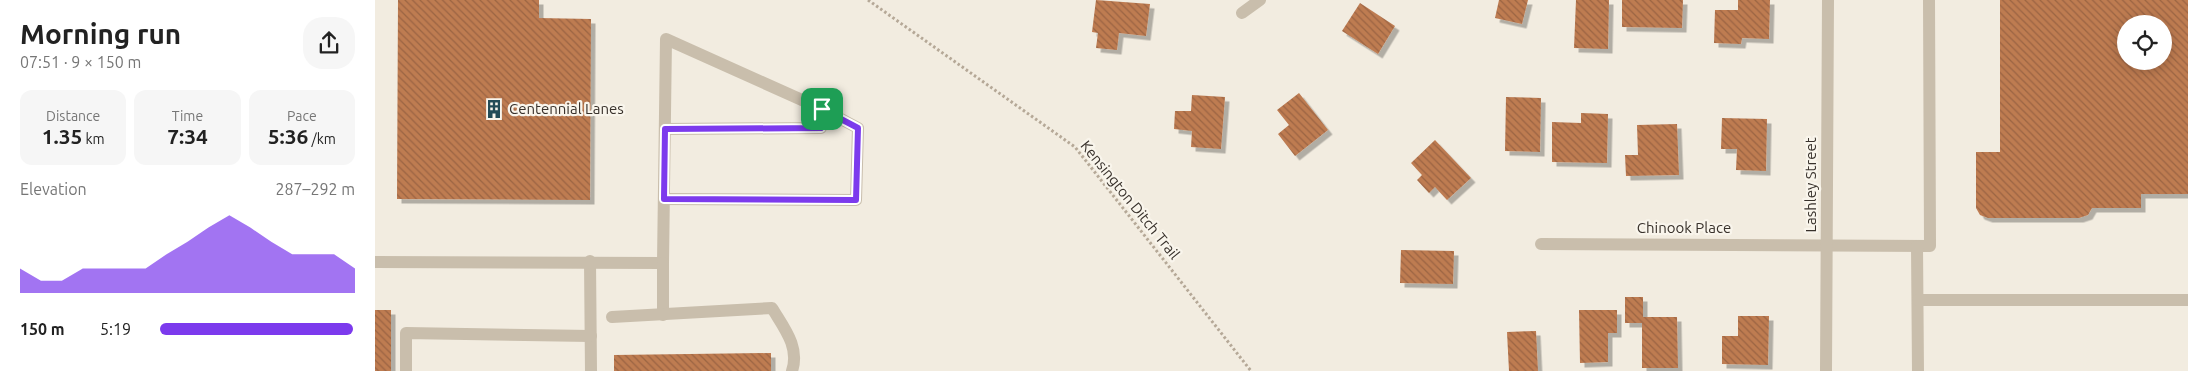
<!DOCTYPE html>
<meta charset="utf-8">
<style>
body{margin:0;font-family:Ubuntu,sans-serif;background:#f6f6f6;color:#222;height:100vh;display:flex;flex-direction:column;font-size:19px;white-space:nowrap}
*{box-sizing:border-box;margin:0}
p{font-size:16px;color:#767676}
.icon{flex:none;width:28px;height:28px;fill:none;stroke:currentColor;stroke-width:2;stroke-linecap:round;stroke-linejoin:round}
.map{position:relative;flex:1;overflow:hidden}
.side{display:flex;flex-direction:column;background:#fff;width:375px}
.side>*{flex:none}
.tools{position:absolute;left:1742px;top:15px;display:grid;gap:10px}
.tools a{display:grid;place-items:center;width:55px;height:55px;border-radius:50%;background:#fff;box-shadow:0 2px 12px #0003;font-size:25px}
.pin{position:absolute;display:grid;place-items:center;width:42px;height:42px;color:#fff;margin:-21px;border-radius:10px;box-shadow:0 2px 8px #0006}
.round{display:grid;place-items:center;flex:none;width:52px;height:52px;border-radius:20px;background:#f6f6f6}
.overview{display:flex;align-items:center;justify-content:space-between;height:85px;padding:0 20px}
h1{font-size:28px;font-weight:700;line-height:38px}
.metrics{display:grid;grid-template-columns:repeat(3,1fr);gap:8px;height:85px;padding:5px 20px}
.metrics div{display:grid;align-content:center;border-radius:12px;background:#f6f6f6;text-align:center}
.metrics b{font-size:21px;font-weight:700}
.metrics small{font-size:14px;font-weight:400}
.metrics p{font-size:14px}
.chart{height:140px;padding:10px 20px}
.chart p{display:flex;justify-content:space-between}
.chart svg{width:100%;height:90px;margin-top:5px;fill:#7c3aed;opacity:.7}
ul{padding:0 20px;list-style:none;font-size:16px}
li{display:grid;grid-template-columns:80px 60px 1fr;align-items:center;height:38px}
li i{height:12px;border-radius:6px;background:#7c3aed}
main{display:flex;flex:1;min-height:0}
.map>svg:first-child{display:block}
.building{fill:url(#building-back-hatch);fill-rule:evenodd;filter:url(#shadow)}
.lines{fill:none;stroke-linecap:round;stroke-linejoin:round}
.path{stroke:#b5a897;stroke-width:3;stroke-dasharray:2.5 2.5;stroke-linecap:butt}
.minor{stroke:#c9beac;stroke-width:12}
.route-casing{stroke:#fff;stroke-width:10}
.route{stroke:#7c3aed;stroke-width:6}
.labels{text-anchor:middle;stroke-width:4.5;stroke-linejoin:round;paint-order:stroke}
.poi-label{font-size:15px;fill:#38312b;stroke:#f9f5ec;text-anchor:start}
.street-label{font-size:15px;fill:#38312b;stroke:#f9f5ec}
</style>
<main>
<section class="side">
<div class="overview"><div><h1>Morning run</h1><p>07:51 · 9 × 150 m</p></div><a class="round"><svg class="icon" aria-label="share" viewBox="0 0 24 24"><path d="M12 15V3M7 8l5-5 5 5M5 13v7h14v-7"/></svg></a></div>
<div class="metrics">
<div><p>Distance</p><b>1.35<small> km</small></b></div>
<div><p>Time</p><b>7:34</b></div>
<div><p>Pace</p><b>5:36<small> /km</small></b></div>
</div>
<div class="chart"><p><span>Elevation</span>287–292 m</p>
<svg viewBox="0 0 160 44" preserveAspectRatio="none"><path d="M0 44V32L10 38L20 38L30 32L40 32L50 32L60 32L70 25L80 19L90 12L100 6L110 12L120 19L130 25L140 25L150 25L160 32V44z"/></svg>
</div>
<ul>
<li><b>150 m</b>5:19<i style="width:99%"></i></li>
</ul>
</section>
<div class="map">
<svg width="1813" height="371" viewBox="0 0 1813 371">
<defs>
<pattern id="building-back-hatch" width="6" height="6" patternUnits="userSpaceOnUse" patternTransform="scale(1.25)"><rect width="6" height="6" fill="#be7b51"/><path d="M-1 5l2 2M0 0l6 6M5-1l2 2" fill="none" stroke="#9b6543"/></pattern>
<filter id="shadow"><feDropShadow dx="4.5" dy="4.5" stdDeviation="0" flood-color="#0004"/></filter>
</defs>
<rect width="100%" height="100%" fill="#f2ece0"/>
<g class="building">
<path d="M 23,0 L 164,0 L 164,18 L 216,19 L 215,200 L 22,199 Z"/>
<path d="M 721,0 L 775,4 L 771,36 L 744,33 L 742,50 L 721,48 L 723,33 L 717,32 Z"/>
<path d="M 1124,0 L 1153,0 L 1147,24 L 1120,18 Z"/>
<path d="M 1201,0 L 1234,0 L 1233,49 L 1199,48 Z"/>
<path d="M 1247,0 L 1308,0 L 1307,28 L 1247,27 Z"/>
<path d="M 1363,0 L 1395,0 L 1394,39 L 1367,38 L 1366,44 L 1339,43 L 1340,10 L 1363,10 Z"/>
<path d="M 1625,0 L 1813,0 L 1813,194 L 1766,194 L 1766,208 L 1717,208 L 1713,215 L 1704,218 L 1613,218 L 1605,215 L 1601,208 L 1601,152 L 1625,152 ZM 1751,24 L 1789,24 L 1789,61 L 1751,61 Z"/>
<path d="M 985,3 L 1020,26 L 1003,54 L 967,31 Z"/>
<path d="M 924,93 L 953,130 L 920,156 L 903,134 L 914,125 L 902,110 Z"/>
<path d="M 817,95 L 850,97 L 846,149 L 816,147 L 817,131 L 799,129 L 800,111 L 816,111 Z"/>
<path d="M 1131,97 L 1166,98 L 1165,152 L 1130,151 Z"/>
<path d="M 1206,113 L 1233,114 L 1232,163 L 1177,162 L 1177,122 L 1206,123 Z"/>
<path d="M 1347,118 L 1392,119 L 1391,171 L 1361,170 L 1362,149 L 1346,149 Z"/>
<path d="M 1302,124 L 1304,175 L 1251,176 L 1250,155 L 1263,155 L 1262,125 Z"/>
<path d="M 1060,140 L 1096,178 L 1072,200 L 1060,187 L 1054,193 L 1042,180 L 1047,175 L 1036,163 Z"/>
<path d="M 1026,250 L 1079,251 L 1078,284 L 1025,283 Z"/>
<path d="M 1250,297 L 1268,297 L 1268,317 L 1302,317 L 1303,368 L 1267,368 L 1267,323 L 1250,323 Z"/>
<rect x="0" y="310" width="16" height="61"/>
<path d="M 1204,310 L 1242,310 L 1242,333 L 1233,333 L 1233,362 L 1205,363 Z"/>
<path d="M 1363,316 L 1394,316 L 1393,365 L 1347,364 L 1347,336 L 1363,336 Z"/>
<path d="M 1161,331 L 1163,371 L 1134,371 L 1132,332 Z"/>
<path d="M 396,353 L 396,371 L 239,371 L 239,355 Z"/>
</g>
<g class="lines">
<path class="path" d="M 493,0 L 700,147 L 876,371"/>
<g class="minor">
<path d="M 867,13 L 885,0"/>
<path d="M 289,199 L 481,200 L 483,128 L 447,109"/>
<path d="M 1166,244 L 1555,246 L 1554,0"/>
<path d="M 1542,246 L 1543,371"/>
<path d="M 215,261 L 216,371"/>
<path d="M 0,262 L 288,263 L 291,39 L 447,109 L 446,128 L 290,129"/>
<path d="M 288,263 L 288,315"/>
<path d="M 1543,300 L 1813,300"/>
<path d="M 237,317 L 397,308 C 409,328 425,347 417,371"/>
<path d="M 31,371 L 31,333 L 216,336"/>
<path d="M 1451,371 L 1453,0"/>
</g>
</g>
<g class="lines">
<g class="route-casing">
<path id="route" d="M 447,109 L 483,128 L 481,200 L 289,199 L 290,129 L 446,128 Z"/>
</g>
<use href="#route" class="route"/>
</g>
<defs>
<g id="building-bare" transform="scale(1.5)"><path d="M-4-6H4V6H1V3H-1V6H-4ZM-2.5-4.3h1.7v1.8h-1.7ZM.8-4.3h1.7v1.8H.8ZM-2.5-1h1.7V.8h-1.7ZM.8-1h1.7V.8H.8Z" fill="#234c57" stroke="#f9f5ec" stroke-width="2.5" paint-order="stroke"/></g>
</defs>
<g fill-rule="evenodd">
<use href="#building-bare" x="119" y="109"/>
</g>
<g class="labels">
<g class="poi-label">
<text x="134" y="114">Centennial Lanes</text>
</g>
<g class="street-label">
<text transform="translate(1436 185) rotate(-90)" y="5">Lashley Street</text>
<text transform="translate(755 200) rotate(51)" y="5">Kensington Ditch Trail</text>
<text x="1309" y="233">Chinook Place</text>
</g>
</g>
</svg>
<div class="tools">
<a><svg class="icon" aria-label="locate" viewBox="0 0 24 24"><circle cx="12" cy="12" r="6"/><path d="M12 2v4M12 18v4M2 12h4M18 12h4"/></svg></a>
</div>
<div class="pin" style="left:447px;top:109px;background:#1e9e55"><svg class="icon" aria-label="arrive" viewBox="0 0 24 24"><path d="M6 21V4h12l-3 4 3 4H6"/></svg></div>
</div>
</main>
